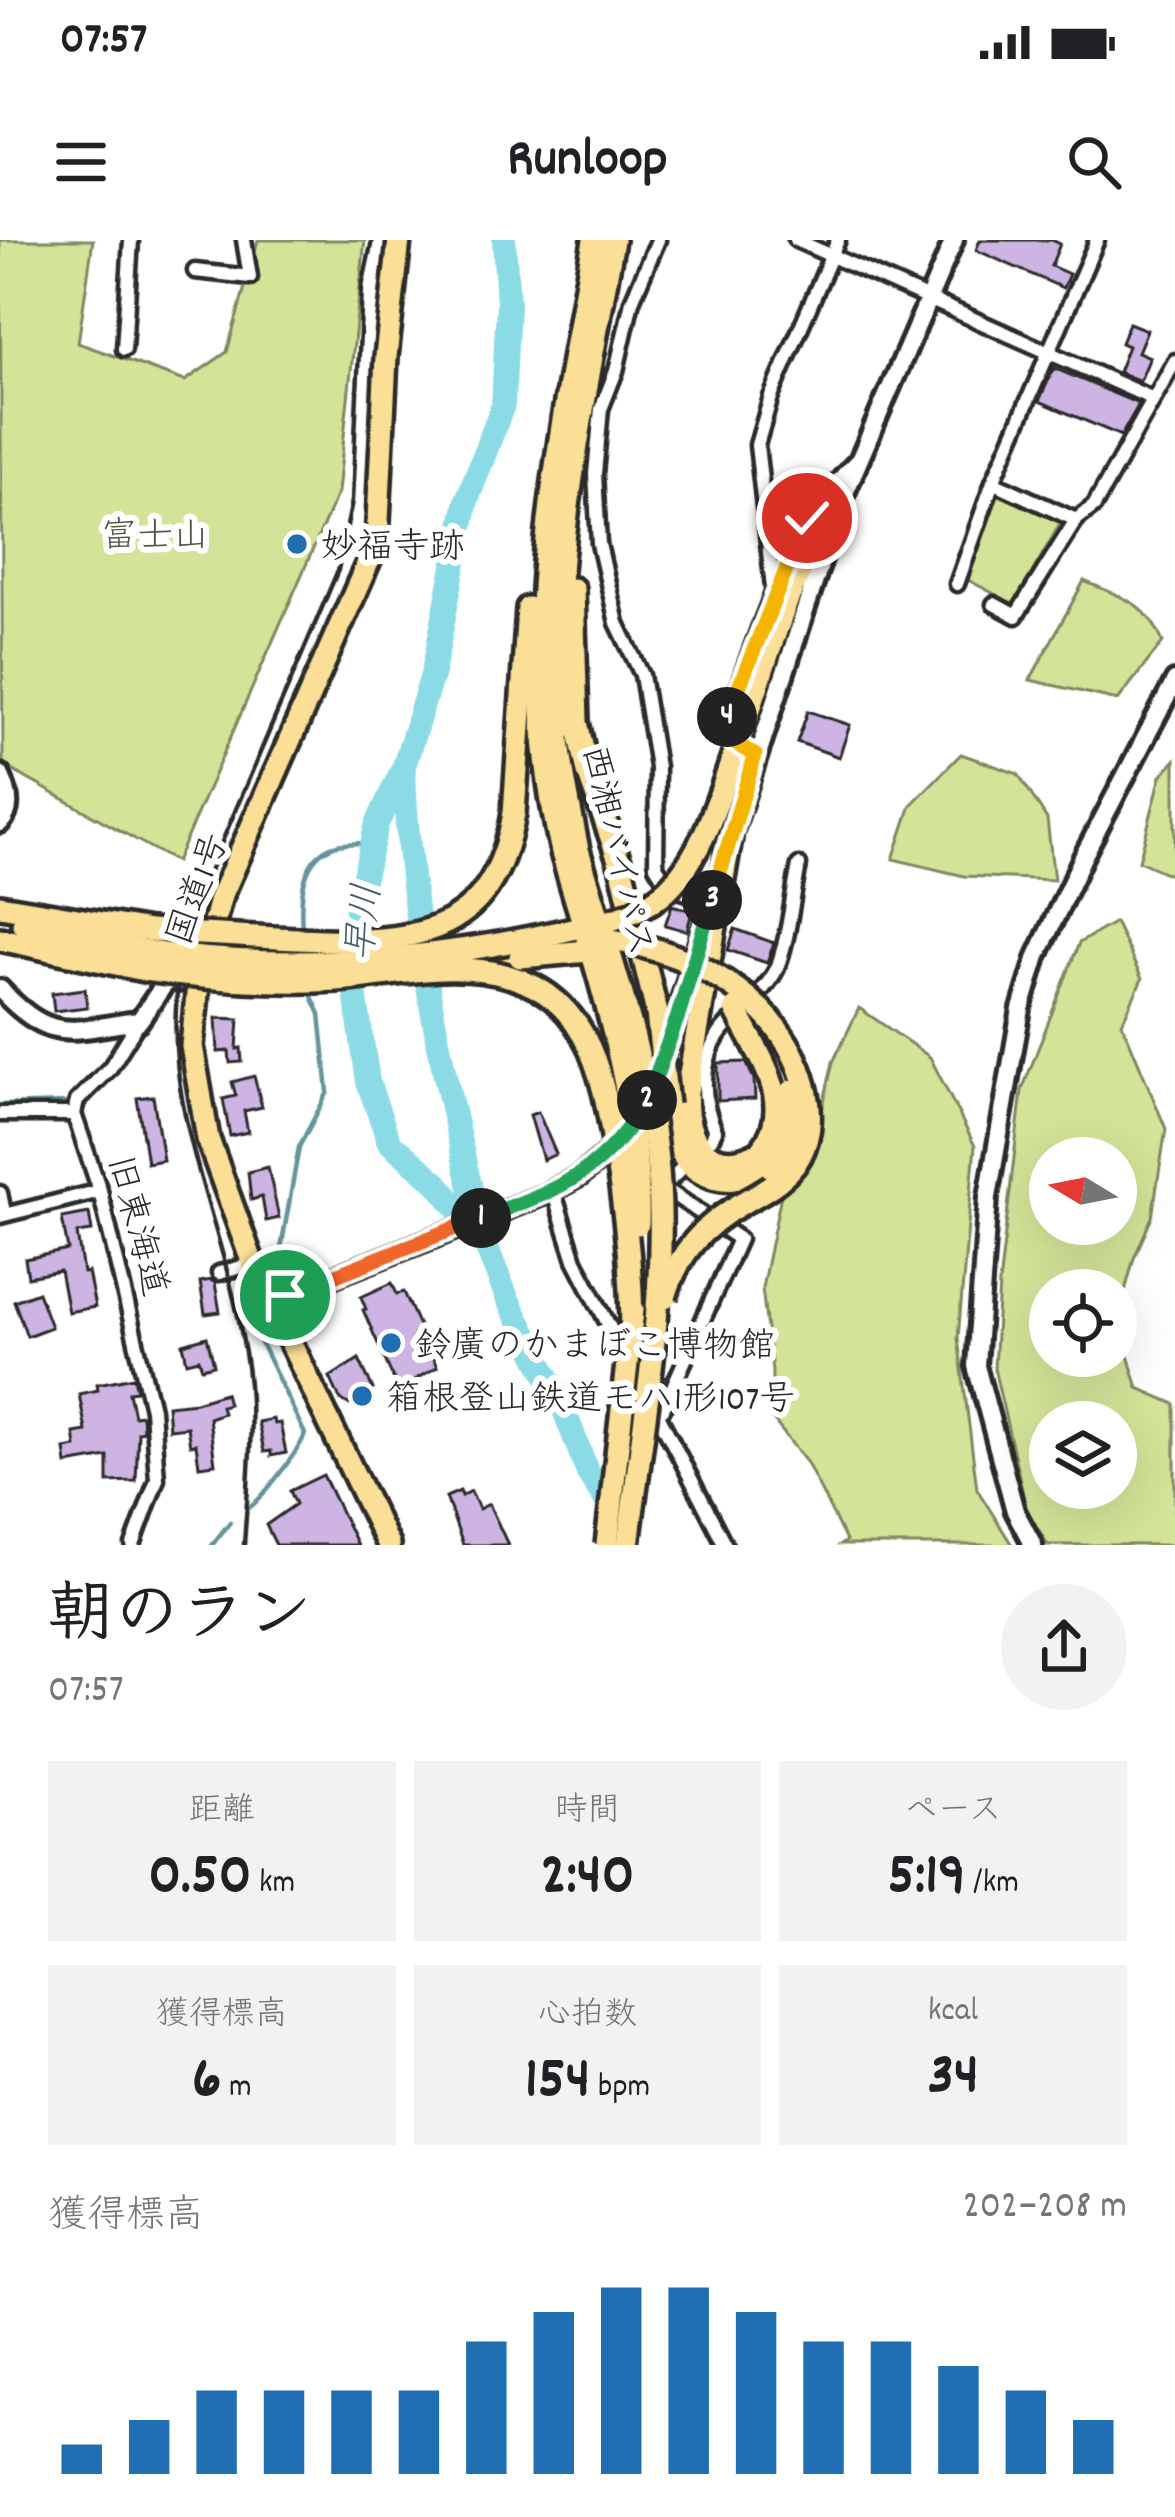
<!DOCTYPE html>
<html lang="ja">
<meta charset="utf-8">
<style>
body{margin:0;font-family:Dekko,"Klee One",sans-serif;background:#f2f2f2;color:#202124;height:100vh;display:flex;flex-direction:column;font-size:45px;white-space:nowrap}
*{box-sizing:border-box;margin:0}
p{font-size:39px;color:#757577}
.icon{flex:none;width:66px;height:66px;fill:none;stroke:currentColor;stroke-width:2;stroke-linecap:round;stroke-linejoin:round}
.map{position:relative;height:1305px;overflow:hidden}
.details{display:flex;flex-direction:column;background:#fff;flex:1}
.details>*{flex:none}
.needle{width:78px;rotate:280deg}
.buttons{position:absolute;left:1029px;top:897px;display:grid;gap:24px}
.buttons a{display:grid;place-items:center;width:108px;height:108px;border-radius:50%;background:#fff;box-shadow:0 12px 48px #0002;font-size:60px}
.pin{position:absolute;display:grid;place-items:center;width:102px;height:102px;color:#fff;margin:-51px;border:6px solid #fff;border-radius:50%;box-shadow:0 3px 12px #0007}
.km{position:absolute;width:60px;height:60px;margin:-30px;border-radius:50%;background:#222;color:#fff;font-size:33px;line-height:60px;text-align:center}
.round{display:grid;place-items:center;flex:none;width:126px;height:126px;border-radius:63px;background:#f2f2f2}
.summary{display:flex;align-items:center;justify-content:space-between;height:204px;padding:0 48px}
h1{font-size:66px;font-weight:800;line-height:90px}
.metrics{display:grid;grid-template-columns:repeat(3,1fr);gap:18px;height:204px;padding:12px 48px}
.metrics div{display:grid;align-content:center;border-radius:0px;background:#f2f2f2;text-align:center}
.metrics b{font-size:60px;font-weight:800}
.metrics small{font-size:33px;font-weight:400}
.metrics p{font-size:33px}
.chart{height:336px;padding:24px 48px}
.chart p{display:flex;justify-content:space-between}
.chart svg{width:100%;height:216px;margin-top:12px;stroke:#1f6fb2;stroke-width:6}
.status{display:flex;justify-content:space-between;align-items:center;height:84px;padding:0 60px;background:#fff;direction:ltr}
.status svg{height:33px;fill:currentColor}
header{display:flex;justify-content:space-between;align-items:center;height:156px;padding:0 48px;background:#fff;font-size:54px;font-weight:800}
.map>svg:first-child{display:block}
.green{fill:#d3e498;stroke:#7f8862;stroke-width:3;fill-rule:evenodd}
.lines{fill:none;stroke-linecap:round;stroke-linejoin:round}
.stream{stroke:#65959b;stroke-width:4.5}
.river{stroke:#8bdbe6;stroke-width:24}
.building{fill:#ceb4e3;stroke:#2b2b2b;stroke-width:3}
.street-casing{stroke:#2b2b2b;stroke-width:21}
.secondary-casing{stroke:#2b2b2b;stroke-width:26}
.highway-casing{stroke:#2b2b2b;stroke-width:30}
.street{stroke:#fff;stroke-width:12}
.secondary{stroke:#fff;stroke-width:16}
.highway{stroke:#fbdf96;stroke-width:21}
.rail{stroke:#2b2b2b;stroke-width:4.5}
.highway-bridge-casing{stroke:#2b2b2b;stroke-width:30;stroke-linecap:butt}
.highway-bridge{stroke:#fbdf96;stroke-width:21}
.split-1-casing{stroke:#fff;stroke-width:24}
.split-2-casing{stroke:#fff;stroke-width:24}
.split-3-casing{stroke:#fff;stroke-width:24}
.split-4-casing{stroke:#fff;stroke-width:24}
.split-5-casing{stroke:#fff;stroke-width:24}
.split-1{stroke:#f0652b;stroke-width:15}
.split-2{stroke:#22a559;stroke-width:15}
.split-3{stroke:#22a559;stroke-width:15}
.split-4{stroke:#f5b400;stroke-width:15}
.split-5{stroke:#f5b400;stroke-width:15}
.poi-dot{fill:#1f6fb2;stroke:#fff;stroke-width:4.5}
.labels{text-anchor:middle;stroke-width:12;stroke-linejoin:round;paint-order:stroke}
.park-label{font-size:36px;fill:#555946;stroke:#fff}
.poi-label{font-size:36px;fill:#2b2b2b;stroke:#fff;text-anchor:start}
.street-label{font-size:36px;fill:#2b2b2b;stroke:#fff}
.water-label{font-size:39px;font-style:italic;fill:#486063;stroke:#fff}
</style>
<div class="status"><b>07:57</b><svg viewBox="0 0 49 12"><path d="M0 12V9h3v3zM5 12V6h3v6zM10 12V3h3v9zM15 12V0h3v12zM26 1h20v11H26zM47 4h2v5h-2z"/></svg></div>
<header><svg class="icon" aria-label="menu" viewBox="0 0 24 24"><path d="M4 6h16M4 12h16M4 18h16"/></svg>Runloop<svg class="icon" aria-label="search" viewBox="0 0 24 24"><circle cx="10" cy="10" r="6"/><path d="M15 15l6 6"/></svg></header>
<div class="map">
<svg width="1175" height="1305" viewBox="0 0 1175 1305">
<rect width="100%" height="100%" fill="#fff"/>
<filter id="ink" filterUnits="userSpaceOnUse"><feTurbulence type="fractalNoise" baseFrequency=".00833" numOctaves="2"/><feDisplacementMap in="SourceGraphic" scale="24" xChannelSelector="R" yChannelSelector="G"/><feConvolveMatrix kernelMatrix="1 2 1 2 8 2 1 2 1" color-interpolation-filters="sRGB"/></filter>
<g filter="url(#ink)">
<g class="green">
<path d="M 0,0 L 93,0 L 78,103 L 185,141 L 227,112 L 258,0 L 365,0 L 338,252 L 176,622 L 3,525 Z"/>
<path d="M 998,254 L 1061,282 L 1014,364 L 966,339 Z"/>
<path d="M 1084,341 C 1123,358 1146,361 1163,402 L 1118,460 L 1030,440 Z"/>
<path d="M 961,514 L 1018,534 L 1047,579 L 1054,640 L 964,636 L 893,619 L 911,565 Z"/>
<path d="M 1175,520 L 1175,637 L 1139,621 L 1161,536 Z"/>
<path d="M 1115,682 L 1142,739 L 1122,783 L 1166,889 L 1152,977 L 1134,1018 L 1117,1080 L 1138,1148 L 1175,1164 L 1175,1305 L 1048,1305 L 1027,1271 L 994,1128 L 999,1044 L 1022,850 L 1079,703 ZM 1050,918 L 1116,918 L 1116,984 L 1050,984 ZM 1050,1050 L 1116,1050 L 1116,1116 L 1050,1116 ZM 1050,1182 L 1116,1182 L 1116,1248 L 1050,1248 Z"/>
<path d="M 859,768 L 930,817 L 975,906 L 958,1098 L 977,1249 L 1012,1305 L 840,1305 L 846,1301 L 807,1223 L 771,1177 L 772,1131 L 762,1048 L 782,950 L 815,901 L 833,822 Z"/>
</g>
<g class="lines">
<g class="stream">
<path d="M 302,691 C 300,661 300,617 334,606 C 345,602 361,604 373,603"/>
<path d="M 0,865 L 66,863"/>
<path d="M 279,1020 L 299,907 L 328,852 L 320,774 L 309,750"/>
<path d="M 249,1268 C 261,1260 301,1208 305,1194 L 258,1097 L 261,1089"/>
<path d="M 212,1305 L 230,1282"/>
</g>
<g class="river">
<path d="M 504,0 L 508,64 L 503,165 L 467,260 L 433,432 L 404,526 L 377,584 L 357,664 L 355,752 L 368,842 L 389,902 L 437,943 L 484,1001 L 508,1060 L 561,1162 L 588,1233 L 618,1278"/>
<path d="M 404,532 C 410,688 444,842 482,993"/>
</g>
</g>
<g class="building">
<path d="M 980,0 L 1052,0 L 1060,4 L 1051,26 L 1069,34 L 1063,48 L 976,10 Z"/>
<path d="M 1129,83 L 1147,90 L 1138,112 L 1150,117 L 1140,141 L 1118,132 L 1128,106 L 1121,103 Z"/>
<path d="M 1054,128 L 1139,164 L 1121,196 L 1039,161 Z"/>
<path d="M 808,471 L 850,485 L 839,517 L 797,502 Z"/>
<path d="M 672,665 L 692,671 L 687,691 L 665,685 Z"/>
<path d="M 735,689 L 774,703 L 767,723 L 728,710 Z"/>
<path d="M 85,749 L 87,767 L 54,771 L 52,753 Z"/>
<path d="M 216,778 L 239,779 L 237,809 L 241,808 L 242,822 L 230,823 L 229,811 L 218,812 Z"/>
<path d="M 746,822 L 754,839 L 755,859 L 718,861 L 718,823 Z"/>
<path d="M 254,836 L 262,867 L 244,871 L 248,892 L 230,896 L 223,859 L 236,856 L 232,842 Z"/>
<path d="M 153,856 L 163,920 L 147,923 L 137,858 Z"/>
<path d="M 538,872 L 556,914 L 543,920 L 530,875 Z"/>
<path d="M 268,927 L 279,978 L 266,981 L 262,957 L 251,960 L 248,932 Z"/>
<path d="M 89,973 L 92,991 L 77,993 L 83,1033 L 88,1032 L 95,1067 L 68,1072 L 60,1031 L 28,1037 L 25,1019 L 68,1010 L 62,978 Z"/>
<path d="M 211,1040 L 215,1043 L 220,1072 L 205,1074 L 200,1042 Z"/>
<path d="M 392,1043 L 397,1054 L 404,1052 L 437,1127 L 398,1149 L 363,1070 L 366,1069 L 361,1057 Z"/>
<path d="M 38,1052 L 51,1087 L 27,1096 L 14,1061 Z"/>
<path d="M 207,1097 L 214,1125 L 202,1128 L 199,1119 L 187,1122 L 183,1104 Z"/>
<path d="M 359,1119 L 373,1149 L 350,1165 L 340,1159 L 330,1137 Z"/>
<path d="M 134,1137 L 137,1151 L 129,1152 L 134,1176 L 142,1175 L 143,1191 L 138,1192 L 136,1241 L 108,1242 L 108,1217 L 67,1224 L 65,1209 L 76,1207 L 74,1193 L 86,1191 L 79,1154 L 98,1150 L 97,1144 Z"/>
<path d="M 225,1153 L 228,1164 L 221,1166 L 223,1173 L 209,1178 L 215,1224 L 199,1226 L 196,1204 L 190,1205 L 187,1187 L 169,1189 L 167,1165 L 196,1162 Z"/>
<path d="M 273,1179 L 274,1184 L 280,1183 L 286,1213 L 271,1216 L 271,1211 L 264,1212 L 258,1182 Z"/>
<path d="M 323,1235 L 357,1305 L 276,1305 L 266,1285 L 296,1264 L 290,1251 Z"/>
<path d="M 460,1251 L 462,1256 L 471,1251 L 479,1269 L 489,1264 L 508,1305 L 463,1305 L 446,1257 Z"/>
</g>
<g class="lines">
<g class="street-casing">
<g id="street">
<path d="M 658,0 L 632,61 L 616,131 L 601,169 L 595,234 L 599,304 L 617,383 L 642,435 L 657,527 L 656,626 L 669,647 L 712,661"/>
<path d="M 796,0 L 1151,158"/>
<path d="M 195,31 L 250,37 L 244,0"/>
<path d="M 124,109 L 131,0"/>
<path d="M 993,242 L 1076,280"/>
<path d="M 957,344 L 993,242 L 1097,0"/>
<path d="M 774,356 L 757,205 L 771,157 L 838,0"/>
<path d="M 994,364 L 1016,376 L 1076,280 L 1094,266 L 1175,121"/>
<path d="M 755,515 L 720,495 C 757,400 784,290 858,218"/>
<path d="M 0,874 L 74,874"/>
<path d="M 711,899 L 715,891 C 700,858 700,813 727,785 C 743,767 767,750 777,728 C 789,697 792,658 799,625"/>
<path d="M 662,948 L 681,929"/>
<path d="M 553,950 L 575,1020 L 626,1119"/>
<path d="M 0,953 L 4,973"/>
<path d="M 0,976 L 100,951"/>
<path d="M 219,1033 L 253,1024"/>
<path d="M 649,1157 L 725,1305"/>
<path d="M 657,1171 L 663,1169 L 739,999 L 661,946"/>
<path d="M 133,1305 L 157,1239 L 152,1169 L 100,951 L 74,874 L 77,861 L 110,828 L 139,781"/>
</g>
</g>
<g class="secondary-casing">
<g id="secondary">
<path d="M 0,534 C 8,550 14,569 0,583"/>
<path d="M 728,606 L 839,267 L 954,0"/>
<path d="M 0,749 C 52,806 72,789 139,781 L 168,739 L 179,742"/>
<path d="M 663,818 L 710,665"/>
<path d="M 271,1061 L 546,954 L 580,936 L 618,904"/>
<path d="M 1033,1305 L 1015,1271 L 976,1126 L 988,957 L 1021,769 L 1037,716 L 1083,617 L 1175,441"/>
</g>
</g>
<g class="highway-casing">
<g id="highway">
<path d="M 573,349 L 577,482 L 588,532 L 621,626 L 657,773"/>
<path d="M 742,492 C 769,417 789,329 839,267"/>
<path d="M 514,573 L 528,368"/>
<path d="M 730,598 L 687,852 C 682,901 712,939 761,911"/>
<path d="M 578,610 C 569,564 559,520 557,474 C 550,315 586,156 613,0"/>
<path d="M 563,616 C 512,407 559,207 594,0"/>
<path d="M 0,666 L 150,691"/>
<path d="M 23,684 L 147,712"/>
<path d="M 0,699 L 144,730"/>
<path d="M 461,726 L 520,717"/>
<path d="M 667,865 C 670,880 672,897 680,911 C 699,945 741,946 771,927"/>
<path d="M 388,1305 L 253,1024 L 208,899 L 192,806 L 198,744 L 220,659 L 377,302 L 386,117 L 399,0"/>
</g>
</g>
<use href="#street" class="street"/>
<use href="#secondary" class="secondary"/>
<use href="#highway" class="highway"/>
<path class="rail" d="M 244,1305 C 248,1242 256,1175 245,1113 C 218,948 139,840 195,665 L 338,330 L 352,261 L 362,47 L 372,0"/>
<g class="highway-bridge-casing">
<g id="highway-bridge">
<path d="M 578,610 C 609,714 648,820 658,930 C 668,1054 643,1182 628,1305"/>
<path d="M 563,616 C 598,736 641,856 638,984"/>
<path d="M 150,691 C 200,694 249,697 298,699 C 408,704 493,701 514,573"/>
<path d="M 591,698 C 682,704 786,756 807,854 C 812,877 810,903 795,924 C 782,941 763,952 744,962 C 703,986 679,1011 665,1057"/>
<path d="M 147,712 C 284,731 424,722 559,692 C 594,684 632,679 661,655 C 706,618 722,544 742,492"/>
<path d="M 520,717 L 600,710"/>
<path d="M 144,730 C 208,739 272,744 337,740 C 386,736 435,724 484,731 C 587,745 602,828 616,915 C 625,970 631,1024 632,1080"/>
<path d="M 735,768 C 756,813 799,863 761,911"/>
<path d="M 657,773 L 667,865"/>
<path d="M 771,927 C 793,906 797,881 792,851"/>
<path d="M 607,1305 L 633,1069"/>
</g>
</g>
<use href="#highway-bridge" class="highway-bridge"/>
</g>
</g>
<g class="lines" filter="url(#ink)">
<g class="split-1-casing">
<path id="split-1" d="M 285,1055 L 481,978"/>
</g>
<g class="split-2-casing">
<path id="split-2" d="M 481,978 C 560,948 601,936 647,860"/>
</g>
<g class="split-3-casing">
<path id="split-3" d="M 647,860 L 678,776 L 712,660"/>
</g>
<g class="split-4-casing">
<path id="split-4" d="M 712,660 L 755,515 L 721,495 L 727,477"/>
</g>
<g class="split-5-casing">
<path id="split-5" d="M 727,477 L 807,278"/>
</g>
<use href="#split-1" class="split-1"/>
<use href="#split-2" class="split-2"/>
<use href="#split-3" class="split-3"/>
<use href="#split-4" class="split-4"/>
<use href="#split-5" class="split-5"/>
</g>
<g class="poi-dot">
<circle cx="297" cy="304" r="12"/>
<circle cx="391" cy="1103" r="12"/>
<circle cx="362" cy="1156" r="12"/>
</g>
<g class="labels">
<g class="park-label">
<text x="155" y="306">富士山</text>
</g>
<g class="poi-label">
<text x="321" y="317">妙福寺跡</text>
<text x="415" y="1116">鈴廣のかまぼこ博物館</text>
<text x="386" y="1169">箱根登山鉄道モハ1形107号</text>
</g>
<g class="street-label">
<text transform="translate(620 610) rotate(77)" y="13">西湘バイパス</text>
<text transform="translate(195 648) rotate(-70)" y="13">国道1号</text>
<text transform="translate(140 985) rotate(75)" y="13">旧東海道</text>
</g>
<g class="water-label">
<text transform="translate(361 682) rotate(-84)" y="14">早川</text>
</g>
</g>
</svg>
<div class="buttons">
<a><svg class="needle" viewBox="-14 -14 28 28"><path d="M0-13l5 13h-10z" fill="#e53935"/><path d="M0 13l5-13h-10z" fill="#757577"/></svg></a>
<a><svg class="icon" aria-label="locate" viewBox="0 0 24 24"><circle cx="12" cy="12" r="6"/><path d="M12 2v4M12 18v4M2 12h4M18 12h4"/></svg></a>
<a><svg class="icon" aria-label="layers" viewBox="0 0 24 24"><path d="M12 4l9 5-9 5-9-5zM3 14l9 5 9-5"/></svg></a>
</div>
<div class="pin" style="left:285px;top:1055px;background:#1e9e55"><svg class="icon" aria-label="arrive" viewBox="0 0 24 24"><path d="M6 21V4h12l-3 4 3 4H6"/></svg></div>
<div class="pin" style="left:807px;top:278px;background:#d93025"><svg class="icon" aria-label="check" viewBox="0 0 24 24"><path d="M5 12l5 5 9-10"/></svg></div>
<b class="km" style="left:481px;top:978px">1</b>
<b class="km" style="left:647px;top:860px">2</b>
<b class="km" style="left:712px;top:660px">3</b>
<b class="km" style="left:727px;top:477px">4</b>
</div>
<section class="details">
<div class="summary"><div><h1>朝のラン</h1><p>07:57</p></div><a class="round"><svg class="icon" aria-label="share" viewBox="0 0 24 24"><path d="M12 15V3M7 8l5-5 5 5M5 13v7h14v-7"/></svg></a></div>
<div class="metrics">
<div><p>距離</p><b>0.50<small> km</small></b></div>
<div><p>時間</p><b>2:40</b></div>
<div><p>ペース</p><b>5:19<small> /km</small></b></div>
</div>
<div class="metrics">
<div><p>獲得標高</p><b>6<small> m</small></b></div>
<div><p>心拍数</p><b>154<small> bpm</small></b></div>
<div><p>kcal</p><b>34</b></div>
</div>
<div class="chart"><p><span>獲得標高</span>202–208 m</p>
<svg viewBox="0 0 160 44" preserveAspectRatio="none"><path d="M5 44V38M15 44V33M25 44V27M35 44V27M45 44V27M55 44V27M65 44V17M75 44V11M85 44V6M95 44V6M105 44V11M115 44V17M125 44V17M135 44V22M145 44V27M155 44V33"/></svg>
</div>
</section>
